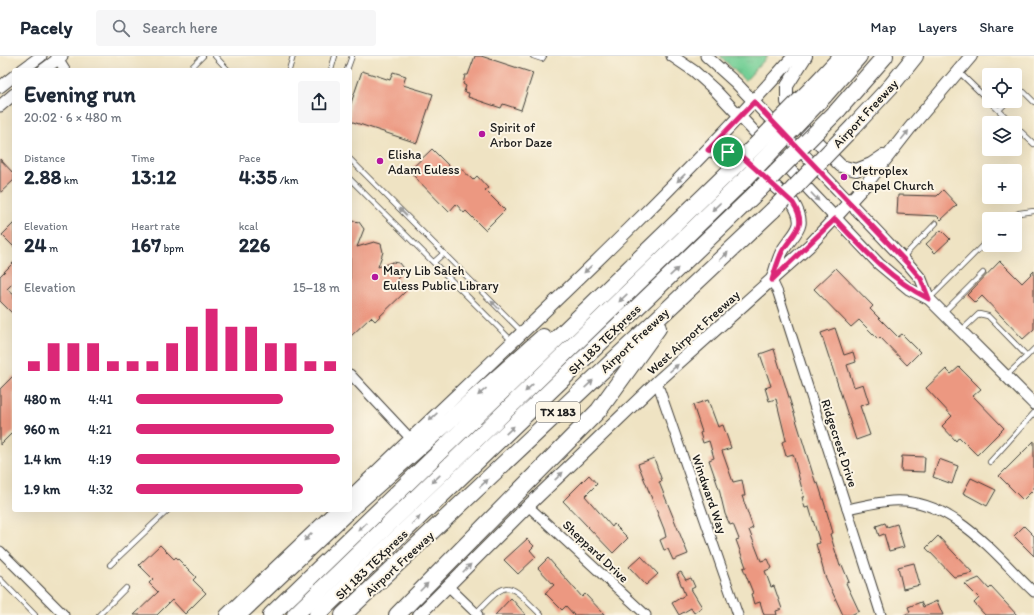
<!DOCTYPE html>
<meta charset="utf-8">
<style>
body{margin:0;font-family:Itim,sans-serif;background:#f6f6f7;color:#1f2937;height:100vh;display:flex;flex-direction:column;font-size:15px;white-space:nowrap}
*{box-sizing:border-box;margin:0}
p{font-size:13px;color:#747a83}
.icon{flex:none;width:22px;height:22px;fill:none;stroke:currentColor;stroke-width:2;stroke-linecap:round;stroke-linejoin:round}
.map{position:relative;flex:1;overflow:hidden}
.panel{position:absolute;left:12px;top:12px;width:340px;height:444px;display:flex;flex-direction:column;background:#fff;border-radius:4px;box-shadow:0 4px 16px #0002}
.panel>*{flex:none}
.fabs{position:absolute;left:982px;top:12px;display:grid;gap:8px}
.fabs a{display:grid;place-items:center;width:40px;height:40px;border-radius:4px;background:#fff;box-shadow:0 4px 16px #0002;font-size:20px}
.pin{position:absolute;display:grid;place-items:center;width:34px;height:34px;color:#fff;margin:-17px;border:2px solid #fff;border-radius:50%;box-shadow:0 1px 4px #0007}
.round{display:grid;place-items:center;flex:none;width:42px;height:42px;border-radius:4px;background:#f6f6f7}
.head{display:flex;align-items:center;justify-content:space-between;height:68px;padding:0 12px}
h1{font-size:22px;font-weight:700;line-height:30px}
.metrics{display:grid;grid-template-columns:repeat(3,1fr);gap:6px;height:68px;padding:4px 12px}
.metrics div{display:grid;align-content:center}
.metrics b{font-size:20px;font-weight:700}
.metrics small{font-size:11px;font-weight:400}
.metrics p{font-size:11px}
.chart{height:112px;padding:8px 12px}
.chart p{display:flex;justify-content:space-between}
.chart svg{width:100%;height:72px;margin-top:4px;stroke:#db2777;stroke-width:6}
ul{padding:0 12px;list-style:none;font-size:13px}
li{display:grid;grid-template-columns:64px 48px 1fr;align-items:center;height:30px}
li i{height:10px;border-radius:5px;background:#db2777}
header{display:flex;align-items:center;gap:24px;box-sizing:border-box;height:56px;padding:0 20px;background:#fff;border-bottom:1px solid #e0e1e3}
header strong{font-size:19px}
nav{display:flex;gap:22px;margin-inline-start:auto;font-size:14px}
.search{width:280px;height:36px;background:#f6f6f7;display:flex;align-items:center;gap:10px;box-sizing:border-box;padding:0 14px;border-radius:4px;color:#747a83;font-size:15px}
.map>svg:first-child{display:block}
.grass{fill:url(#grass-tufts);stroke:#487659}
.building{fill:#ec9881}
.lines{fill:none;stroke-linecap:round;stroke-linejoin:round}
.service-casing{stroke:#3c3a35;stroke-width:6}
.minor-casing{stroke:#3c3a35;stroke-width:11}
.tertiary-casing{stroke:#3c3a35;stroke-width:13}
.secondary-casing{stroke:#3c3a35;stroke-width:14}
.motorway-casing{stroke:#3c3a35;stroke-width:18}
.service{stroke:#fff;stroke-width:4.5}
.minor{stroke:#fff;stroke-width:9}
.tertiary{stroke:#fff;stroke-width:11}
.secondary{stroke:#fff;stroke-width:12}
.motorway{stroke:#fff;stroke-width:16}
.motorway-bridge-casing{stroke:#3c3a35;stroke-width:18;stroke-linecap:butt}
.motorway-bridge{stroke:#fff;stroke-width:16}
.oneway{fill:#999}
.route-casing{stroke:#fff;stroke-width:8}
.route{stroke:#db2777;stroke-width:5}
.poi-dot{fill:#b5179e;stroke:#fcf5e5;stroke-width:1.5}
.labels{text-anchor:middle;stroke-width:4;stroke-linejoin:round;paint-order:stroke}
.shield{fill:#fcf5e5;stroke:#5f5d58;stroke-width:1}
.shield-label{font-size:12px;font-weight:bold;fill:#1c1c1c}
.street-label{font-size:13px;fill:#1c1c1c;stroke:#fcf5e5}
.poi-label{font-size:13px;fill:#1c1c1c;stroke:#fcf5e5;text-anchor:start}
</style>
<header>
<strong>Pacely</strong>
<div class="search"><svg class="icon" aria-label="search" viewBox="0 0 24 24"><circle cx="10" cy="10" r="6"/><path d="M15 15l6 6"/></svg>Search here</div>
<nav><a>Map</a><a>Layers</a><a>Share</a></nav>
</header>
<div class="map">
<svg width="1034" height="559" viewBox="0 0 1034 559">
<defs>
<pattern id="grass-tufts" width="24" height="20" patternUnits="userSpaceOnUse"><rect width="24" height="20" fill="#75cf96"/><path d="M3 7l-1-3M5 7V3M7 7l1-3M15 17l-1-3M17 17v-4M19 17l1-3" fill="none" stroke="#65b181"/></pattern>
</defs>
<rect width="100%" height="100%" fill="#fcf5e5"/>
<filter id="ink" filterUnits="userSpaceOnUse"><feTurbulence type="fractalNoise" baseFrequency=".025" numOctaves="2"/><feDisplacementMap in="SourceGraphic" scale="8" xChannelSelector="R" yChannelSelector="G"/><feConvolveMatrix kernelMatrix="1 2 1 2 8 2 1 2 1" color-interpolation-filters="sRGB"/></filter>
<filter id="wash" filterUnits="userSpaceOnUse"><feTurbulence type="fractalNoise" baseFrequency=".012" numOctaves="4" result="noise"/><feDisplacementMap in="SourceGraphic" scale="16" xChannelSelector="R" yChannelSelector="G"/><feGaussianBlur stdDeviation="0.9" result="paint"/><feColorMatrix in="noise" values="0 0 0 0 0 0 0 0 0 0 0 0 0 0 0 0 0 1.4 0 .05"/><feComposite in="paint" operator="in"/></filter>
<g filter="url(#wash)">
<rect width="100%" height="100%" fill="#efe3c3"/>
<path class="grass" d="M 720,0 L 768,0 L 745,25 Z"/>
<g id="blocks">
<g class="building">
<path d="M 475,0 L 481,0 L 533,17 L 521,54 L 503,48 L 501,52 L 468,41 L 469,37 L 464,36 L 466,30 L 463,28 L 465,19 L 468,19 Z"/>
<path d="M 362,15 L 390,24 L 393,16 L 406,20 L 403,29 L 433,38 L 417,87 L 350,65 L 350,50 Z"/>
<path d="M 432,93 L 455,116 L 459,111 L 473,124 L 477,120 L 488,132 L 485,134 L 505,154 L 485,174 L 466,155 L 464,157 L 456,148 L 449,156 L 409,115 Z"/>
<path d="M 0,103 L 14,118 L 14,124 L 0,137 Z"/>
<path d="M 943,134 L 957,149 L 941,164 L 937,160 L 897,158 L 898,139 L 937,140 Z"/>
<path d="M 354,165 L 359,166 L 364,173 L 357,191 L 374,186 L 381,188 L 383,196 L 378,211 L 393,206 L 399,207 L 402,211 L 403,216 L 397,223 L 407,234 L 375,265 L 371,261 L 350,281 L 350,167 Z"/>
<path d="M 14,167 L 14,191 L 2,179 Z"/>
<path d="M 941,174 L 950,183 L 935,197 L 926,188 Z"/>
<path d="M 1000,205 L 1022,227 L 1034,215 L 1034,273 L 1023,283 L 982,240 L 975,247 L 967,239 Z"/>
<path d="M 14,206 L 14,226 L 7,233 L 14,239 L 14,259 L 0,245 L 0,220 Z"/>
<path d="M 836,212 L 873,250 L 870,253 L 898,281 L 902,278 L 920,296 L 907,309 L 880,281 L 878,283 L 859,264 L 851,271 L 814,233 Z"/>
<path d="M 835,272 L 844,299 L 853,296 L 856,306 L 847,309 L 854,331 L 863,328 L 869,347 L 860,350 L 870,379 L 856,384 L 821,277 Z"/>
<path d="M 774,293 L 816,428 L 818,427 L 824,446 L 833,477 L 830,478 L 840,510 L 842,509 L 849,526 L 846,527 L 859,555 L 851,559 L 843,559 L 825,520 L 816,488 L 820,487 L 809,451 L 805,452 L 802,441 L 804,441 L 793,398 L 786,400 L 782,386 L 786,384 L 776,343 L 769,345 L 765,332 L 771,330 L 760,298 Z"/>
<path d="M 959,311 L 981,333 L 973,340 L 1004,372 L 977,399 L 959,381 L 956,385 L 942,370 L 952,360 L 926,332 L 946,313 L 951,318 Z"/>
<path d="M 14,319 L 14,375 L 0,389 L 0,333 Z"/>
<path d="M 708,344 L 718,371 L 723,369 L 731,392 L 722,395 L 733,426 L 742,424 L 745,440 L 742,440 L 753,472 L 749,474 L 761,505 L 768,503 L 772,512 L 765,515 L 771,531 L 774,530 L 782,553 L 776,555 L 777,559 L 764,559 L 760,546 L 754,548 L 751,538 L 753,537 L 743,512 L 746,511 L 736,484 L 739,483 L 733,468 L 730,469 L 725,458 L 719,433 L 709,404 L 714,402 L 709,385 L 703,387 L 700,377 L 702,376 L 693,349 Z"/>
<path d="M 1034,385 L 1034,433 L 1023,444 L 999,420 Z"/>
<path d="M 902,400 L 925,401 L 924,416 L 901,415 Z"/>
<path d="M 654,402 L 662,425 L 659,426 L 688,498 L 673,504 L 668,493 L 664,494 L 660,484 L 666,481 L 664,473 L 638,408 Z"/>
<path d="M 939,403 L 958,410 L 952,428 L 933,421 Z"/>
<path d="M 589,419 L 597,428 L 585,440 L 612,471 L 614,468 L 628,482 L 613,497 L 563,445 Z"/>
<path d="M 971,422 L 996,434 L 987,450 L 963,437 Z"/>
<path d="M 885,467 L 887,471 L 897,468 L 904,491 L 889,495 L 884,478 L 879,480 L 876,470 Z"/>
<path d="M 1024,470 L 1034,480 L 1034,500 L 1014,480 Z"/>
<path d="M 938,480 L 973,517 L 954,521 L 926,492 Z"/>
<path d="M 527,483 L 534,490 L 530,494 L 536,501 L 518,518 L 504,504 Z"/>
<path d="M 160,489 L 174,503 L 176,501 L 196,521 L 193,524 L 206,537 L 185,558 L 172,544 L 157,559 L 134,559 L 158,536 L 149,527 L 153,523 L 139,509 Z"/>
<path d="M 641,500 L 658,518 L 646,529 L 629,511 Z"/>
<path d="M 548,502 L 582,541 L 585,538 L 605,559 L 574,559 L 566,550 L 562,554 L 545,537 L 554,529 L 538,512 Z"/>
<path d="M 914,507 L 920,529 L 903,533 L 898,511 Z"/>
<path d="M 681,516 L 686,524 L 691,522 L 695,531 L 691,533 L 702,551 L 694,557 L 691,552 L 679,559 L 672,547 L 685,539 L 677,518 Z"/>
<path d="M 979,522 L 989,533 L 991,531 L 1017,559 L 985,559 L 974,547 L 979,542 L 965,528 Z"/>
<path d="M 511,542 L 526,559 L 495,559 Z"/>
<path d="M 937,545 L 943,559 L 904,559 L 910,556 L 908,551 L 921,546 L 923,551 Z"/>
</g>
</g>
</g>
<g filter="url(#ink)">
<use href="#blocks" fill-opacity="0" stroke="#3c3a35" stroke-width="1"/>
<g class="lines">
<g class="service-casing">
<g id="service">
<path d="M 215,0 L 228,14"/>
<path d="M 533,0 L 542,3 L 544,0"/>
<path d="M 189,14 L 203,0"/>
<path d="M 289,14 L 293,0"/>
<path d="M 331,14 L 335,0"/>
<path d="M 347,14 L 352,0"/>
<path d="M 959,16 L 989,45"/>
<path d="M 1015,38 L 1018,35 L 1024,36 L 1034,46"/>
<path d="M 989,45 L 1012,67"/>
<path d="M 999,54 L 1008,45"/>
<path d="M 1015,70 L 1034,88"/>
<path d="M 350,103 L 522,276"/>
<path d="M 350,123 L 513,286"/>
<path d="M 1010,163 L 1019,157 L 1034,155"/>
<path d="M 903,201 L 936,167"/>
<path d="M 434,206 L 444,197"/>
<path d="M 929,243 L 989,183"/>
<path d="M 943,257 L 983,217"/>
<path d="M 961,275 L 979,258 L 988,260 L 1027,300 L 1006,320"/>
<path d="M 1027,300 L 1034,293"/>
<path d="M 990,406 L 1034,357"/>
<path d="M 110,509 L 168,454"/>
<path d="M 0,523 L 35,559"/>
<path d="M 475,558 C 510,521 507,526 541,559"/>
<path d="M 99,559 L 126,532"/>
</g>
</g>
<g class="minor-casing">
<g id="minor">
<path d="M 56,0 L 65,14"/>
<path d="M 772,224 L 778,237 L 881,559"/>
<path d="M 350,318 L 411,383"/>
<path d="M 657,326 L 738,559"/>
<path d="M 528,450 L 646,559"/>
<path d="M 847,453 C 862,450 877,446 892,445 C 952,441 995,499 1034,536"/>
<path d="M 0,495 L 64,559"/>
<path d="M 448,530 L 478,559"/>
</g>
</g>
<g class="tertiary-casing">
<g id="tertiary">
<path d="M 672,0 L 694,15 L 715,34 L 879,208 L 909,233 L 929,243 L 1034,348"/>
<path d="M 706,0 L 736,27 L 910,210 L 921,223 L 929,243"/>
<path d="M 22,14 L 41,0"/>
<path d="M 43,14 L 62,0"/>
<path d="M 0,31 L 14,20"/>
<path d="M 0,50 L 14,38"/>
</g>
</g>
<g class="secondary-casing">
<g id="secondary">
<path d="M 806,0 L 787,30 L 787,46 L 794,63 L 841,110 L 856,114 L 871,108 L 883,100"/>
<path d="M 708,94 L 718,97 L 738,97 L 793,147 C 808,171 795,175 783,194 C 778,202 776,213 773,221"/>
<path d="M 350,441 C 500,296 656,156 794,0"/>
<path d="M 226,559 L 336,454"/>
<path d="M 419,559 L 528,450 L 657,326 L 809,190 L 867,127 L 910,72 L 971,0"/>
</g>
</g>
<g class="motorway-casing">
<g id="motorway">
<path d="M 812,32 L 842,0"/>
<path d="M 824,40 L 859,0"/>
<path d="M 838,54 L 885,0"/>
<path d="M 853,71 L 891,30 L 915,0"/>
<path d="M 350,453 L 543,281"/>
<path d="M 238,559 L 349,454"/>
<path d="M 271,559 L 731,114"/>
<path d="M 295,559 L 744,124"/>
<path d="M 317,559 L 757,136"/>
<path d="M 343,559 L 773,154"/>
<path d="M 397,559 L 599,354 L 658,272"/>
</g>
</g>
<use href="#service" class="service"/>
<use href="#minor" class="minor"/>
<use href="#tertiary" class="tertiary"/>
<use href="#secondary" class="secondary"/>
<use href="#motorway" class="motorway"/>
<g class="motorway-bridge-casing">
<g id="motorway-bridge">
<path d="M 731,114 L 812,32"/>
<path d="M 744,124 L 824,40"/>
<path d="M 757,136 L 838,54"/>
<path d="M 773,154 L 853,71"/>
</g>
</g>
<use href="#motorway-bridge" class="motorway-bridge"/>
</g>
<defs><path id="oneway-solid" d="M-6-.8H1V-3.2L6.5 0L1 3.2V.8H-6Z"/></defs>
<g class="oneway">
<use href="#oneway-solid" transform="translate(905 79) rotate(-51)"/>
<use href="#oneway-solid" transform="translate(681 122) rotate(136)"/>
<use href="#oneway-solid" transform="translate(815 141) rotate(47)"/>
<use href="#oneway-solid" transform="translate(716 151) rotate(136)"/>
<use href="#oneway-solid" transform="translate(403 156) rotate(-135)"/>
<use href="#oneway-solid" transform="translate(724 200) rotate(-43)"/>
<use href="#oneway-solid" transform="translate(588 213) rotate(136)"/>
<use href="#oneway-solid" transform="translate(674 216) rotate(-44)"/>
<use href="#oneway-solid" transform="translate(623 242) rotate(136)"/>
<use href="#oneway-solid" transform="translate(495 249) rotate(-135)"/>
<use href="#oneway-solid" transform="translate(674 312) rotate(-41)"/>
<use href="#oneway-solid" transform="translate(589 328) rotate(-43)"/>
<use href="#oneway-solid" transform="translate(529 332) rotate(136)"/>
<use href="#oneway-solid" transform="translate(482 336) rotate(139)"/>
<use href="#oneway-solid" transform="translate(433 361) rotate(137)"/>
<use href="#oneway-solid" transform="translate(510 374) rotate(-44)"/>
<use href="#oneway-solid" transform="translate(559 420) rotate(-44)"/>
<use href="#oneway-solid" transform="translate(436 423) rotate(136)"/>
<use href="#oneway-solid" transform="translate(484 427) rotate(-43)"/>
<use href="#oneway-solid" transform="translate(416 464) rotate(-44)"/>
<use href="#oneway-solid" transform="translate(362 471) rotate(136)"/>
<use href="#oneway-solid" transform="translate(308 481) rotate(136)"/>
<use href="#oneway-solid" transform="translate(467 512) rotate(-45)"/>
<use href="#oneway-solid" transform="translate(424 531) rotate(-45)"/>
</g>
</g>
<g class="lines" filter="url(#ink)">
<g class="route-casing">
<path id="route" d="M 754,46 L 910,210 L 921,223 L 929,243 C 891,224 863,193 835,163 L 772,224 C 775,215 778,203 783,194 C 795,175 808,170 793,147 L 738,97 L 718,97 L 708,94 Z"/>
</g>
<use href="#route" class="route"/>
</g>
<g class="poi-dot">
<circle cx="482" cy="78" r="4"/>
<circle cx="380" cy="105" r="4"/>
<circle cx="844" cy="121" r="4"/>
<circle cx="375" cy="221" r="4"/>
</g>
<g class="labels">
<rect class="shield" x="536" y="346" width="44" height="20" rx="3"/>
<g class="shield-label">
<text x="558" y="360">TX 183</text>
</g>
<g class="street-label">
<text transform="translate(865 57) rotate(-47)" y="5">Airport Freeway</text>
<text transform="translate(693 276) rotate(-42)" y="5">West Airport Freeway</text>
<text transform="translate(604 283) rotate(-44)" y="5">SH 183 TEXpress</text>
<text transform="translate(634 284) rotate(-43)" y="5">Airport Freeway</text>
<text transform="translate(840 387) rotate(72)" y="5">Ridgecrest Drive</text>
<text transform="translate(710 438) rotate(71)" y="5">Windward Way</text>
<text transform="translate(596 495) rotate(43)" y="5">Sheppard Drive</text>
<text transform="translate(399 507) rotate(-43)" y="5">Airport Freeway</text>
<text transform="translate(371 508) rotate(-44)" y="5">SH 183 TEXpress</text>
</g>
<g class="poi-label">
<text x="490" y="76">Spirit of<tspan x="490" dy="15">Arbor Daze</tspan></text>
<text x="388" y="103">Elisha<tspan x="388" dy="15">Adam Euless</tspan></text>
<text x="852" y="119">Metroplex<tspan x="852" dy="15">Chapel Church</tspan></text>
<text x="383" y="219">Mary Lib Saleh<tspan x="383" dy="15">Euless Public Library</tspan></text>
</g>
</g>
</svg>
<div class="fabs">
<a><svg class="icon" aria-label="locate" viewBox="0 0 24 24"><circle cx="12" cy="12" r="6"/><path d="M12 2v4M12 18v4M2 12h4M18 12h4"/></svg></a>
<a><svg class="icon" aria-label="layers" viewBox="0 0 24 24"><path d="M12 4l9 5-9 5-9-5zM3 14l9 5 9-5"/></svg></a>
<a>+</a>
<a>−</a>
</div>
<div class="pin" style="left:728px;top:96px;background:#1e9e55"><svg class="icon" aria-label="arrive" viewBox="0 0 24 24"><path d="M6 21V4h12l-3 4 3 4H6"/></svg></div>
<section class="panel">
<div class="head"><div><h1>Evening run</h1><p>20:02 · 6 × 480 m</p></div><a class="round"><svg class="icon" aria-label="share" viewBox="0 0 24 24"><path d="M12 15V3M7 8l5-5 5 5M5 13v7h14v-7"/></svg></a></div>
<div class="metrics">
<div><p>Distance</p><b>2.88<small> km</small></b></div>
<div><p>Time</p><b>13:12</b></div>
<div><p>Pace</p><b>4:35<small> /km</small></b></div>
</div>
<div class="metrics">
<div><p>Elevation</p><b>24<small> m</small></b></div>
<div><p>Heart rate</p><b>167<small> bpm</small></b></div>
<div><p>kcal</p><b>226</b></div>
</div>
<div class="chart"><p><span>Elevation</span>15–18 m</p>
<svg viewBox="0 0 160 44" preserveAspectRatio="none"><path d="M5 44V38M15 44V27M25 44V27M35 44V27M45 44V38M55 44V38M65 44V38M75 44V27M85 44V17M95 44V6M105 44V17M115 44V17M125 44V27M135 44V27M145 44V38M155 44V38"/></svg>
</div>
<ul>
<li><b>480 m</b>4:41<i style="width:72%"></i></li>
<li><b>960 m</b>4:21<i style="width:97%"></i></li>
<li><b>1.4 km</b>4:19<i style="width:100%"></i></li>
<li><b>1.9 km</b>4:32<i style="width:82%"></i></li>
</ul>
</section>
</div>
